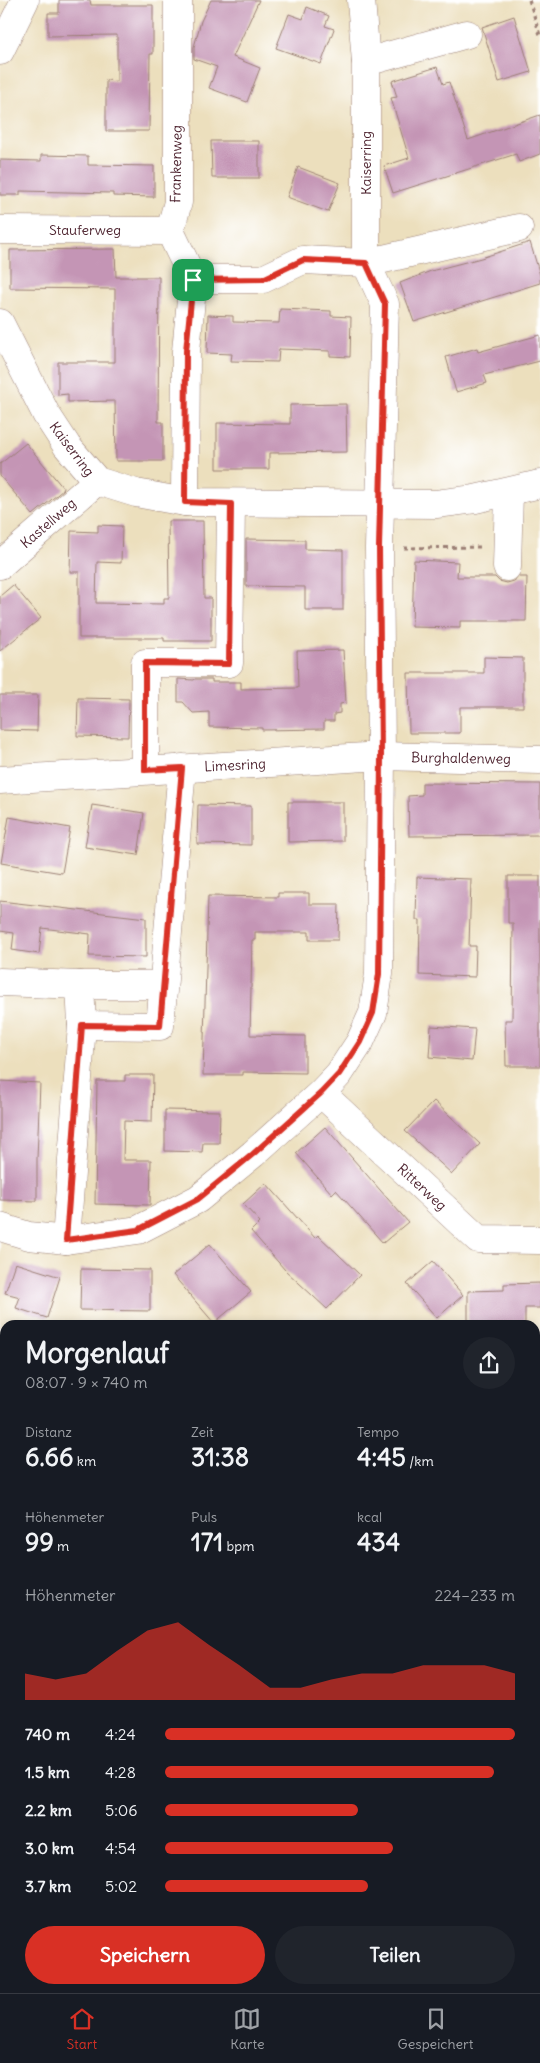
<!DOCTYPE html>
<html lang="de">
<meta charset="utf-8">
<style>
body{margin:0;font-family:Delius,sans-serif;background:#20242c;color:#f1f3f6;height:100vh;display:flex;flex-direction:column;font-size:19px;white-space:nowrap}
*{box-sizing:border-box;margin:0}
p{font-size:16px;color:#9ea1a6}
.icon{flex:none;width:28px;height:28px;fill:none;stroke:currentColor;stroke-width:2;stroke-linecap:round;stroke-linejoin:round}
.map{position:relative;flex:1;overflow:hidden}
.sheet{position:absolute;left:0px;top:1320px;width:540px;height:674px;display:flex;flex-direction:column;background:#171b24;border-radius:15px 15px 0 0;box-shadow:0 2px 8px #0003}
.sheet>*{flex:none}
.pin{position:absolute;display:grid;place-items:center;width:42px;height:42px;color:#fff;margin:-21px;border-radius:10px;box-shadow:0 2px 8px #0006}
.round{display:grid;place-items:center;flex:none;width:52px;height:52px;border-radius:26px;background:#20242c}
.head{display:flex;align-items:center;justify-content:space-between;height:85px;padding:0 25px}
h1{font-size:28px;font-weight:700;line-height:38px}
.metrics{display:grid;grid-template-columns:repeat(3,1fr);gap:8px;height:85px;padding:5px 25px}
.metrics div{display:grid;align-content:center}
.metrics b{font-size:25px;font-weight:700}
.metrics small{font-size:14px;font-weight:400}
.metrics p{font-size:14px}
.chart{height:140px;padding:10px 25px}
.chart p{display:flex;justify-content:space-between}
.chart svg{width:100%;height:90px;margin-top:5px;fill:#d93025;opacity:.7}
.action{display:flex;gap:10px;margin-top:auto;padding:10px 25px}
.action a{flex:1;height:58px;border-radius:30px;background:#d93025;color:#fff;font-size:20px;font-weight:700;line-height:58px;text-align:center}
.action a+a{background:#20242c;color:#f1f3f6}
ul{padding:0 25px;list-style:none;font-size:16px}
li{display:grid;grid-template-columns:80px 60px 1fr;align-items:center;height:38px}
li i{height:12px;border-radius:6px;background:#d93025}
.dock{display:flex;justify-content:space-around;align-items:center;height:70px;border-top:1px solid #363941;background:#171b24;font-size:14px;color:#9ea1a6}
.dock a{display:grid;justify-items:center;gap:2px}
.dock .current{color:#d93025}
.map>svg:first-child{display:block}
.green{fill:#bfd579;stroke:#847a52}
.forest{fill:#97b669;stroke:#706a4a}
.building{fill:#c495b5}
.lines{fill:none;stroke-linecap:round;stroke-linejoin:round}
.minor-casing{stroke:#9b7f74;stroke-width:29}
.path{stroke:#9b7f74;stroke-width:3;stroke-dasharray:4 4;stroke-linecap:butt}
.minor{stroke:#fff;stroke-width:28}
.route-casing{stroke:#fff;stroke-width:10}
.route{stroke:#d93025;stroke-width:6}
.labels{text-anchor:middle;stroke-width:4;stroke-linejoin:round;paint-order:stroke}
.street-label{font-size:14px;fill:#4a1f2b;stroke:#fff}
</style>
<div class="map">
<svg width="540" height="1993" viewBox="0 0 540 1993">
<rect width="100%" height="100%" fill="#fff"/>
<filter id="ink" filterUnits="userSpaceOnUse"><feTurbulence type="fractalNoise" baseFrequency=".02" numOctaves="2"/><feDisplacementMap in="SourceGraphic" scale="10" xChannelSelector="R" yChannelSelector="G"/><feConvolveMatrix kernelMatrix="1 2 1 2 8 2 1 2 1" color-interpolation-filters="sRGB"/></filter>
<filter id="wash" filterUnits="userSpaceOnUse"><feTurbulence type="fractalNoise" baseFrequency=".0096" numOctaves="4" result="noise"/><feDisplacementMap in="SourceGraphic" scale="20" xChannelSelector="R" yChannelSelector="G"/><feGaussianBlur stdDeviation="1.12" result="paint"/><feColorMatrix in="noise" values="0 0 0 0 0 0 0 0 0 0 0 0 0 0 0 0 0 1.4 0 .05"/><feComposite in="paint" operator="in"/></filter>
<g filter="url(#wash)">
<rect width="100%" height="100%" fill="#ecdfbd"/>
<g class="green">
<path d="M 0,1418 L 5,1420 L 5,1878 L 0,1882 Z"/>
<path d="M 535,1780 L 540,1784 L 540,1842 L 535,1839 Z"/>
</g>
<path class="forest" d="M 0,1334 L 5,1334 L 5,1420 L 0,1418 Z"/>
<g id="blocks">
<g class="building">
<path d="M 59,0 L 90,0 L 91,5 L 153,5 L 153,54 L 150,54 L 149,131 L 106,131 L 106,80 L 117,81 L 117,35 L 48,36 L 48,13 L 59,13 Z"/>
<path d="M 211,0 L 259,0 L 233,57 L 260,68 L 247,102 L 209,88 L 217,67 L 194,59 L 194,47 L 201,21 Z"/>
<path d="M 307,7 L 329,16 L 325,26 L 334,29 L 321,64 L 276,48 L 289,14 L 303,19 Z"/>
<path d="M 514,16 L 531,72 L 499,82 L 482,27 Z"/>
<path d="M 437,67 L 443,84 L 449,82 L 468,140 L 540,115 L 540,154 L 519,162 L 516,154 L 393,193 L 384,166 L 409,158 L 391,98 L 397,97 L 392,81 Z"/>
<path d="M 211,141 L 259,141 L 259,178 L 212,178 Z"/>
<path d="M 41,155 L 88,156 L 88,165 L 154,166 L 154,197 L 113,196 L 113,193 L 20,191 L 20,195 L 0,195 L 0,160 L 41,161 Z"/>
<path d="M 298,167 L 340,183 L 328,212 L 287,197 Z"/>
<path d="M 530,242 L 540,275 L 540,283 L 414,322 L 400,283 L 431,271 L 481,258 Z"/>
<path d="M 115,249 L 116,277 L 159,277 L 158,422 L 163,422 L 163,461 L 116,461 L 115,401 L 68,402 L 68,394 L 58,395 L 58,362 L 115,362 L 115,289 L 10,288 L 10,250 Z"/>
<path d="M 280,309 L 331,311 L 331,316 L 351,317 L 350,357 L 330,356 L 330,351 L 279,349 L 278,362 L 231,361 L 232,354 L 207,353 L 208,315 L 233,316 L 233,322 L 279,323 Z"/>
<path d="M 540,335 L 540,361 L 484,375 L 487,383 L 456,392 L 446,357 L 477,348 L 478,352 Z"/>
<path d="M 346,404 L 347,452 L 269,453 L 269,469 L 217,469 L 217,423 L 290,424 L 290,405 Z"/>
<path d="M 26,443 L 64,489 L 33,515 L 0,476 L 0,464 Z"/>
<path d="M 168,521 L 203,521 L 204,598 L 211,598 L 211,641 L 164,641 L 164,638 L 79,638 L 79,572 L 70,572 L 71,531 L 98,532 L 98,525 L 122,526 L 121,563 L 97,562 L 96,603 L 164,604 L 164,598 L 169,598 Z"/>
<path d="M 246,539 L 305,540 L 305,549 L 343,550 L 343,610 L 305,610 L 305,587 L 246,586 Z"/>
<path d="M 414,560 L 458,562 L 457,577 L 495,577 L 499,581 L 507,583 L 514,581 L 519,577 L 527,577 L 526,621 L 460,621 L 460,628 L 412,627 Z"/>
<path d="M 13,585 L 41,618 L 0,651 L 0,596 Z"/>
<path d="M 343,650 L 346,703 L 340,704 L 340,713 L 334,714 L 334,721 L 324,721 L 324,729 L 262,730 L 262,728 L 209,727 L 209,712 L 193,713 L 183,702 L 178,702 L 178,679 L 194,680 L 195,679 L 212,679 L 212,682 L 241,682 L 241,689 L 298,688 L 297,651 Z"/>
<path d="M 484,657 L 523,658 L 523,707 L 460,707 L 460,733 L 409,733 L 408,673 L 484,673 Z"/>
<path d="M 0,695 L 38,695 L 37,731 L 0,730 Z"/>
<path d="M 78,698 L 129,699 L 128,737 L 77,736 Z"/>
<path d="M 422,783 L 540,784 L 540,835 L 409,836 L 408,796 L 422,795 Z"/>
<path d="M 288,802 L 343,802 L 343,841 L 288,842 Z"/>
<path d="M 92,805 L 144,813 L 138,855 L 85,847 Z"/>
<path d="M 198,805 L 251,806 L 251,845 L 197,844 Z"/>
<path d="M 9,817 L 70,828 L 62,873 L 1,863 Z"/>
<path d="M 508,876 L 540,876 L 540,1066 L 506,1066 L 505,1020 L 512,1020 L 513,923 L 508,923 Z"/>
<path d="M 417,877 L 471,879 L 469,946 L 476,946 L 475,977 L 419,975 L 420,920 L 416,920 Z"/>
<path d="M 278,893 L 309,893 L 309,904 L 339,904 L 338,940 L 309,940 L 309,932 L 255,932 L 255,940 L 252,940 L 250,1035 L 305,1036 L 305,1073 L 243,1072 L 243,1075 L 203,1075 L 208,896 L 278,897 Z"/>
<path d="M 0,901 L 146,918 L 146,957 L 89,956 L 90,934 L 42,928 L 39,954 L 12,950 L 14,933 L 0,931 Z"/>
<path d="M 431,1026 L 475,1029 L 472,1061 L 429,1057 Z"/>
<path d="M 125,1075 L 153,1075 L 152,1122 L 124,1121 L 123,1160 L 151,1160 L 150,1205 L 95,1204 L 97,1081 L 125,1081 Z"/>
<path d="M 0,1081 L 40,1083 L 37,1159 L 37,1201 L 0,1200 Z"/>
<path d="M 434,1101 L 480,1144 L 452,1174 L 405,1131 Z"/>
<path d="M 165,1110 L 220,1111 L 219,1143 L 203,1143 L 202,1152 L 165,1151 Z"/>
<path d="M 325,1127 L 408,1222 L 383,1243 L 336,1190 L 332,1194 L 296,1153 Z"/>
<path d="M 266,1183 L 315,1238 L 318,1235 L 360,1275 L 327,1309 L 285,1270 L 251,1231 L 260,1222 L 243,1204 Z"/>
<path d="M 210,1244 L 251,1292 L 214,1323 L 173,1275 Z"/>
<path d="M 433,1261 L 463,1295 L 437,1318 L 407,1284 Z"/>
<path d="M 15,1263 L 60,1277 L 47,1318 L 16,1308 L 20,1297 L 5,1293 Z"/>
<path d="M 81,1269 L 150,1270 L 150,1311 L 80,1310 Z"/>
<path d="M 540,1283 L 540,1308 L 525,1308 L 525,1325 L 468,1325 L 468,1291 L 504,1290 L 504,1284 Z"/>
</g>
</g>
</g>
<g filter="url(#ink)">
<use href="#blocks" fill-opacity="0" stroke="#9b7f74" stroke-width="1"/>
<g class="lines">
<g class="minor-casing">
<g id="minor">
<path d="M 178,0 L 178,202 L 170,231 L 193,279 L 186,351 L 185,502"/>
<path d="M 0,51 L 25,0"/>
<path d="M 366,62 L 467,34"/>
<path d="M 0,230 L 170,231"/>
<path d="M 193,279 L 263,279 L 303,260 L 366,263 L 519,228"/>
<path d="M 0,323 L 46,414 L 67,446 L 97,481 L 136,493 L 185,502 L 436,504 L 475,499 L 540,484"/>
<path d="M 0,565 L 97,481"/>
<path d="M 507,567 L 509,492"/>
<path d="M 145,770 L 145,663 L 229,663 L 231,504"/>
<path d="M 0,780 L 381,756 L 540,760"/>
<path d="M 0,982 L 80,985"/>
<path d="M 162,985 L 80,985 L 82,1025 L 160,1026 L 182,768"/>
<path d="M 321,1093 L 478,1239 L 540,1240"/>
<path d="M 0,1227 L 29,1236 L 66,1240 L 138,1230 L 198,1199 L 253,1154 L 321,1093 L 339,1074 L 360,1042 L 373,1013 L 379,974 L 381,756 L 379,548 L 385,304 L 366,263 L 366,62 L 361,0"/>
<path d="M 66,1240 L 82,1025"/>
<path d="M 535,1686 L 540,1685"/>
<path d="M 180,1993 L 180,1989"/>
</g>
</g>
<g class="path">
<path d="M 529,0 L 540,35"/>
<path d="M 404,548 L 483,547"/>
<path d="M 0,1451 L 5,1454"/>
<path d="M 0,1565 L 4,1553"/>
</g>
<use href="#minor" class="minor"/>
</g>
</g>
<g class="lines" filter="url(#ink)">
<g class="route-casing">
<path id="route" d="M 303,260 L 366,263 L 385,304 L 379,548 L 381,756 L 379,974 L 373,1013 L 360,1042 L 339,1074 L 321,1093 L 253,1154 L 198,1199 L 138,1230 L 66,1240 L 82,1025 L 160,1026 L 182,768 L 145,770 L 145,663 L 229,664 L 231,504 L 185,502 L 186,351 L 193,280 L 263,279 Z"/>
</g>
<use href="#route" class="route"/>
</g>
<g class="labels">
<g class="street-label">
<text transform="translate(366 163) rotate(-90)" y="5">Kaiserring</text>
<text transform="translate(176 164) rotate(-89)" y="5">Frankenweg</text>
<text x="85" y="235">Stauferweg</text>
<text transform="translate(72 449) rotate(53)" y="5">Kaiserring</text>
<text transform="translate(48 523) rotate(-41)" y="5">Kastellweg</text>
<text transform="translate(461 758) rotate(1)" y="5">Burghaldenweg</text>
<text transform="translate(235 765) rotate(-3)" y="5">Limesring</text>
<text transform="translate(422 1187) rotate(43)" y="5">Ritterweg</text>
</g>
</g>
</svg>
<div class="pin" style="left:193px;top:280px;background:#1e9e55"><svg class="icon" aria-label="arrive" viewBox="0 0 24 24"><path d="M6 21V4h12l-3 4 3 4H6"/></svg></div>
<section class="sheet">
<div class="head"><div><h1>Morgenlauf</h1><p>08:07 · 9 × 740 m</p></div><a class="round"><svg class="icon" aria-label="share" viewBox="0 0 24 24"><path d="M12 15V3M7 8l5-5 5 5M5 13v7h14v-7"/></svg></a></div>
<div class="metrics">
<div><p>Distanz</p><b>6.66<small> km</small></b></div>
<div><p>Zeit</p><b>31:38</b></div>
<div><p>Tempo</p><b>4:45<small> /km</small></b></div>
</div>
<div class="metrics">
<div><p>Höhenmeter</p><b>99<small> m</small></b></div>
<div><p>Puls</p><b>171<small> bpm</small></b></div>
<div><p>kcal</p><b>434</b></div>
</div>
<div class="chart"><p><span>Höhenmeter</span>224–233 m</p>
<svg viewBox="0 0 160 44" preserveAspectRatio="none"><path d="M0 44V31L10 34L20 31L30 20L40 10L50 6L60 17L70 27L80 38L90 38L100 34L110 31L120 31L130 27L140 27L150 27L160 31V44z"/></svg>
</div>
<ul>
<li><b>740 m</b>4:24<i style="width:100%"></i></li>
<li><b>1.5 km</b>4:28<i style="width:94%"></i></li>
<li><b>2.2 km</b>5:06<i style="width:55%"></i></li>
<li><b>3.0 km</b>4:54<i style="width:65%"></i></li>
<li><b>3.7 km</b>5:02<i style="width:58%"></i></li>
</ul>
<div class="action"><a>Speichern</a><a>Teilen</a></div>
</section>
</div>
<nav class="dock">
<a class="current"><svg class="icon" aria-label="home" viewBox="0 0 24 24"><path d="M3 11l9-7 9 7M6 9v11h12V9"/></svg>Start</a>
<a><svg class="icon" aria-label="map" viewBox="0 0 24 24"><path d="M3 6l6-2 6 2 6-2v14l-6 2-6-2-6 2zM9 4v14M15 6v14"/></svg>Karte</a>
<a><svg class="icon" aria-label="saved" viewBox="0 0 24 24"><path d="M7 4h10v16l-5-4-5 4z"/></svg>Gespeichert</a>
</nav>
